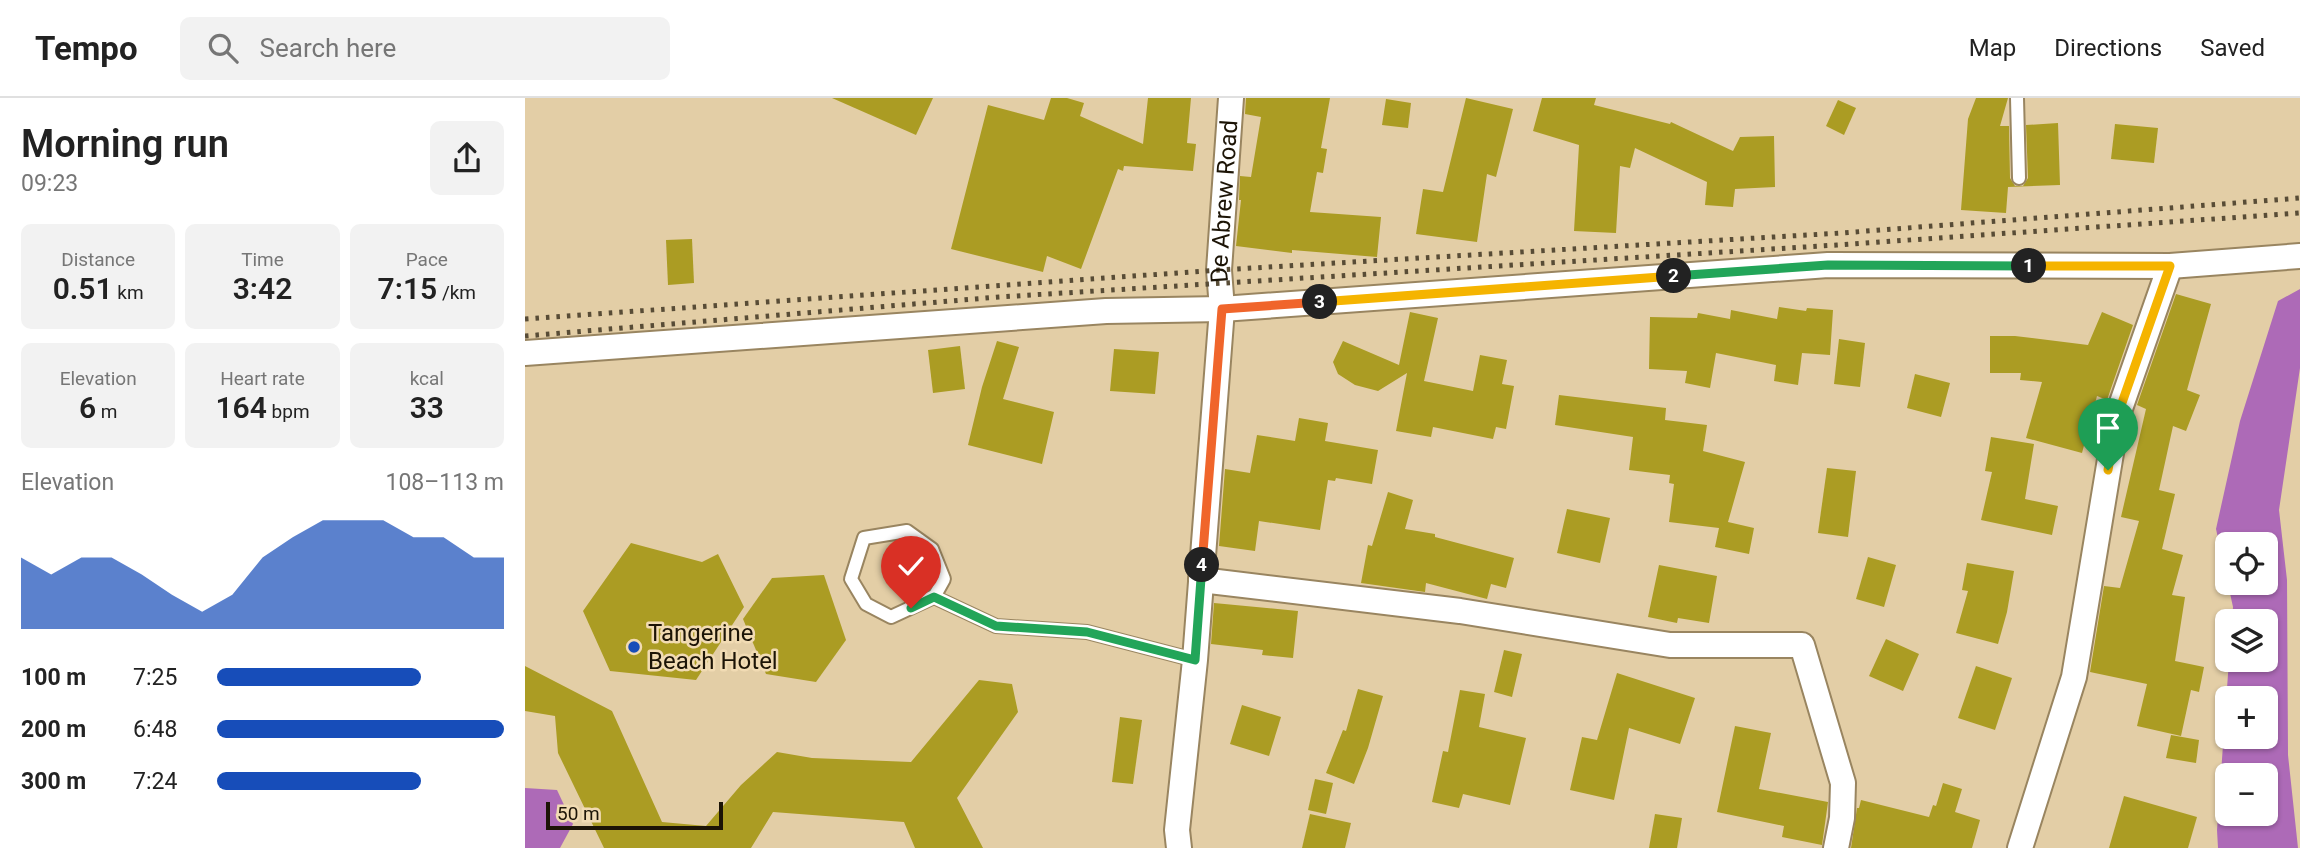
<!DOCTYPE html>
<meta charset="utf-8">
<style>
body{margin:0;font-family:Roboto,sans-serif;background:#f2f2f2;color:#222;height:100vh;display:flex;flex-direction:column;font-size:26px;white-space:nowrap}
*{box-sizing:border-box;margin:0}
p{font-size:23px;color:#767676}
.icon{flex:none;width:38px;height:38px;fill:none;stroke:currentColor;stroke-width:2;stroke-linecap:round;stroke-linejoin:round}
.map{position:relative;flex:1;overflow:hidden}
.sheet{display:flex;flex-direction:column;background:#fff;width:525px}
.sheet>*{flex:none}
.fabs{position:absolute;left:1690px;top:434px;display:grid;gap:14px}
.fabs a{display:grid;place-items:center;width:63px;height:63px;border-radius:10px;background:#fff;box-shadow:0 2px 5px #0004;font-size:35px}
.scale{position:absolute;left:21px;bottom:18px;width:177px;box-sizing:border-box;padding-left:7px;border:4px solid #1c1406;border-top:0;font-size:19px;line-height:24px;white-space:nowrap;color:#1c1406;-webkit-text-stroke:5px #f1dbb3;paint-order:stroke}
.pin{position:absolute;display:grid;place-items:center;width:60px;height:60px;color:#fff;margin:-72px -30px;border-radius:50% 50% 50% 0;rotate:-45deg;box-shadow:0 0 7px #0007}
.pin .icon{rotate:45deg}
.km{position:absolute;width:35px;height:35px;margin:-18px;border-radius:50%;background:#222;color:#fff;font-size:19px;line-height:35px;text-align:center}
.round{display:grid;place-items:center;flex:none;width:74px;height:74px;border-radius:10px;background:#f2f2f2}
.summary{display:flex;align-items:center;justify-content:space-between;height:119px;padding:0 21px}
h1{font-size:38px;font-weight:600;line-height:52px}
.stats{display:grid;grid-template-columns:repeat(3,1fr);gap:10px;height:119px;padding:7px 21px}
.stats div{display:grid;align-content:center;border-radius:10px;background:#f2f2f2;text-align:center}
.stats b{font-size:30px;font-weight:600}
.stats small{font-size:19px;font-weight:400}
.stats p{font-size:19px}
.chart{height:196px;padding:14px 21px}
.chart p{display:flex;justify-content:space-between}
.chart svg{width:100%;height:126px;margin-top:7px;fill:#174db9;opacity:.7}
ul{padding:0 21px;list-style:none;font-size:23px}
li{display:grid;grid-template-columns:112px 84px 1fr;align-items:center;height:52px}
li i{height:18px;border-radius:9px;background:#174db9}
header{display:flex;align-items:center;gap:42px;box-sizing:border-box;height:98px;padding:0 35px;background:#fff;border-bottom:2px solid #e0e0e0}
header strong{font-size:33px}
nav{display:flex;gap:38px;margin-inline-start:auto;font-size:24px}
.search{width:490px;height:63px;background:#f2f2f2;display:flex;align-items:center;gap:18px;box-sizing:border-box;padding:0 24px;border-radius:10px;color:#767676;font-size:26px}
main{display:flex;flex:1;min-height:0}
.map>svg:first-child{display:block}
.water{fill:#ad6ab7;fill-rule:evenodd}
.building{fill:#ab9c23}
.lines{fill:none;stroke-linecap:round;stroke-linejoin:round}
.service-casing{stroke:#998560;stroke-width:16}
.minor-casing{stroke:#998560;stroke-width:28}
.service{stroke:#fff;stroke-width:12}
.minor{stroke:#fff;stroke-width:24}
.rail{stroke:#584c36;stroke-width:5;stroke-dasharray:3.5 7;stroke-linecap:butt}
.split-1-casing{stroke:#fff;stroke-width:14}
.split-2-casing{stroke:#fff;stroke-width:14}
.split-3-casing{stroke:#fff;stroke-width:14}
.split-4-casing{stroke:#fff;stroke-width:14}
.split-5-casing{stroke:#fff;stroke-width:14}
.split-1{stroke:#f5b400;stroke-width:9}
.split-2{stroke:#22a559;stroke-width:9}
.split-3{stroke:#f5b400;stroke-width:9}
.split-4{stroke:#f0652b;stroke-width:9}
.split-5{stroke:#22a559;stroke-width:9}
.poi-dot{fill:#174db9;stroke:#f1dbb3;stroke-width:2.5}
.labels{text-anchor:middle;stroke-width:5;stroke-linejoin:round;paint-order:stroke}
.street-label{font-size:24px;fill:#1c1406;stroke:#f1dbb3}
.poi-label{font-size:24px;fill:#1c1406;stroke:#f1dbb3;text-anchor:start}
</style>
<header>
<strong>Tempo</strong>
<div class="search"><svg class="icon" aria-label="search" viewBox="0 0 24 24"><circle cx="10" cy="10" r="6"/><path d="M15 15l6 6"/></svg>Search here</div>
<nav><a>Map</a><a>Directions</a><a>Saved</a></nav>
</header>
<main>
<section class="sheet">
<div class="summary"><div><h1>Morning run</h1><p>09:23</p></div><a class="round"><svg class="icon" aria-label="share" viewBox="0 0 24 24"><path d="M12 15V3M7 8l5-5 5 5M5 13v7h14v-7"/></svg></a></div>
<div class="stats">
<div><p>Distance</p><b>0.51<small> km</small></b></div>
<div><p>Time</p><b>3:42</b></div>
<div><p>Pace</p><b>7:15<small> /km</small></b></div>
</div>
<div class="stats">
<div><p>Elevation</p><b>6<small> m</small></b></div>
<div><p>Heart rate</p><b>164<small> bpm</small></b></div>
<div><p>kcal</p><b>33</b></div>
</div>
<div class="chart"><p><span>Elevation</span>108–113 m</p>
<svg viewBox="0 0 160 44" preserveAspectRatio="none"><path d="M0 44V19L10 25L20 19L30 19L40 25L50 32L60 38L70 32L80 19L90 12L100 6L110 6L120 6L130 12L140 12L150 19L160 19V44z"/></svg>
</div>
<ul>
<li><b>100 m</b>7:25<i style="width:71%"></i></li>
<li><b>200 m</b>6:48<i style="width:100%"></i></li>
<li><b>300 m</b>7:24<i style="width:71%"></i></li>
</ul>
</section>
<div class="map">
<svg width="1775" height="750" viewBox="0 0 1775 750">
<rect width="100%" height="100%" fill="#e3cea6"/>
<g class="water">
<path d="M 1775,191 L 1775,270 L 1754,412 L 1762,482 L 1763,657 L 1773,750 L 1693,750 L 1692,732 L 1704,562 L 1741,562 L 1741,523 L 1707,523 L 1708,509 L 1691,431 L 1715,323 L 1753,203 ZM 1703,446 L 1741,446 L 1741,485 L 1703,485 ZM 1703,600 L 1741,600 L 1741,639 L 1703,639 ZM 1703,677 L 1741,677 L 1741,716 L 1703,716 Z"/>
<path d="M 0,690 L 32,692 L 48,726 L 35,750 L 0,750 Z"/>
</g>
<g class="building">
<path d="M 307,0 L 408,0 L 391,37 Z"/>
<path d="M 526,0 L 542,0 L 559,5 L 555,18 L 618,46 L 623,0 L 666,0 L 662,45 L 671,46 L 668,73 L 599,68 L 598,73 L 593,71 L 556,171 L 522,158 L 518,174 L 426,151 L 463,7 L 519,22 Z"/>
<path d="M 721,0 L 805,0 L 796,50 L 802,51 L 798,75 L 792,74 L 785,114 L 856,119 L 852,159 L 767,152 L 767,155 L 711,148 L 716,102 L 714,102 L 715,78 L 726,79 L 736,19 L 720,16 Z"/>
<path d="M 941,0 L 988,11 L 971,79 L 962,76 L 952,144 L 891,136 L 898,91 L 918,94 Z"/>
<path d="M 1017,0 L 1071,0 L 1069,7 L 1145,26 L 1146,24 L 1208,53 L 1215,39 L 1249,38 L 1250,89 L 1210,91 L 1208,109 L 1180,107 L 1182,84 L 1110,50 L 1105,70 L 1095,68 L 1091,135 L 1049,133 L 1054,47 L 1008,33 Z"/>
<path d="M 1451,0 L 1483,0 L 1475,28 L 1484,28 L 1485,80 L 1490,88 L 1498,88 L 1503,80 L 1501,27 L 1533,25 L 1535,87 L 1483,89 L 1481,115 L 1436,112 L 1443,21 Z"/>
<path d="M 861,1 L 886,5 L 883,30 L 857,27 Z"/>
<path d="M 1313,2 L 1331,10 L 1319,37 L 1301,28 Z"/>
<path d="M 1590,26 L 1633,30 L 1629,65 L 1586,61 Z"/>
<path d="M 167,141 L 169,185 L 143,187 L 141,142 Z"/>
<path d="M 1651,196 L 1686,206 L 1662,292 L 1675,297 L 1661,333 L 1648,328 L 1634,392 L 1650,396 L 1637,451 L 1658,457 L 1647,497 L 1660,499 L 1650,563 L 1679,569 L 1674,594 L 1666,592 L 1656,638 L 1612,628 L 1622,586 L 1565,574 L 1579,488 L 1595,490 L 1614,423 L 1596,419 L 1621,311 L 1612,307 Z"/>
<path d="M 1254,209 L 1281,213 L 1282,210 L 1308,212 L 1305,257 L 1277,255 L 1273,287 L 1249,283 L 1251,267 L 1191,255 L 1185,290 L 1160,285 L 1162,273 L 1124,271 L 1125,219 L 1172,220 L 1173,215 L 1205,221 L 1206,212 L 1252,221 Z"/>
<path d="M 885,214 L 913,220 L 899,283 L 948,293 L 955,257 L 982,262 L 977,286 L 989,288 L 981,331 L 971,329 L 968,341 L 908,329 L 906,339 L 871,333 L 882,275 L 853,293 L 830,287 L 813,276 L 808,264 L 818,243 L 874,267 Z"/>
<path d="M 1577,214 L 1608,227 L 1582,302 L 1572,298 L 1557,355 L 1501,340 L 1517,284 L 1495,282 L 1496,275 L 1465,275 L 1465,238 L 1490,238 L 1563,247 Z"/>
<path d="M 1314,241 L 1340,245 L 1335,289 L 1309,286 Z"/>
<path d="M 472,243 L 494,249 L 478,301 L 529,314 L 517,366 L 443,347 L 457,289 Z"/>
<path d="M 435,248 L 440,291 L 408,295 L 403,252 Z"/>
<path d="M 589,251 L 634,254 L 630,296 L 585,293 Z"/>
<path d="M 1390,276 L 1425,285 L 1416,319 L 1382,310 Z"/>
<path d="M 1034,297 L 1141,310 L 1140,322 L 1182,327 L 1178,353 L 1220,364 L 1203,424 L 1229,430 L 1224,456 L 1190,449 L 1194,430 L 1144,424 L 1149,386 L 1144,385 L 1145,377 L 1104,372 L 1108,339 L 1030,327 Z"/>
<path d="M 774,320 L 803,325 L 800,343 L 853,352 L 847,386 L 811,380 L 810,383 L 803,382 L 795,432 L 734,423 L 730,453 L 694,448 L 700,371 L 725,375 L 732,337 L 770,343 Z"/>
<path d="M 1466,339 L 1509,346 L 1500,401 L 1533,408 L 1527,437 L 1456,422 L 1467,374 L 1460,373 Z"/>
<path d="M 1302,370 L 1331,373 L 1323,439 L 1293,435 Z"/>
<path d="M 863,394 L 888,402 L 880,431 L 910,436 L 910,439 L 989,460 L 981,490 L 966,486 L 962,501 L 901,485 L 900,494 L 836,485 L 843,447 L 847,448 Z"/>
<path d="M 1042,411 L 1085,420 L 1075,465 L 1032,455 Z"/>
<path d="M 106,445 L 177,464 L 193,456 L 219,509 L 171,582 L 85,573 L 58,513 Z"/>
<path d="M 1343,459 L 1371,467 L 1359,509 L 1331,501 Z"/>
<path d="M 1442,465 L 1489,473 L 1482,514 L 1473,546 L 1431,535 L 1443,493 L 1437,492 Z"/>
<path d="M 1134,467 L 1192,478 L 1184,525 L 1153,520 L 1152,525 L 1123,519 Z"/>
<path d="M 299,477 L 321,542 L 291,584 L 241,576 L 218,521 L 247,480 Z"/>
<path d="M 689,505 L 773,513 L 768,560 L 737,557 L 738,552 L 686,546 Z"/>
<path d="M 1361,541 L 1394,556 L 1378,593 L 1344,578 Z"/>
<path d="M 979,552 L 997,556 L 987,599 L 969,594 Z"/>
<path d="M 0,568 L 87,613 L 137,724 L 181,728 L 216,687 L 252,654 L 287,660 L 386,664 L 454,582 L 487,586 L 493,614 L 432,700 L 458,750 L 390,750 L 379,724 L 248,714 L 226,750 L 79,750 L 33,655 L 30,618 L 0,613 Z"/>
<path d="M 1451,568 L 1487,580 L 1470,632 L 1433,620 Z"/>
<path d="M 1092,575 L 1170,600 L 1155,646 L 1104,630 L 1089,702 L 1045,692 L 1057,639 L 1072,642 Z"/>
<path d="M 833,591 L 858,598 L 843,650 L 829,686 L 801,675 L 818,632 L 821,633 Z"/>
<path d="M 935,592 L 960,596 L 954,629 L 1001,640 L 985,707 L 938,696 L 934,710 L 907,704 L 918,653 L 923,654 Z"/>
<path d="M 717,607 L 756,619 L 744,658 L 705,646 Z"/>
<path d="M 595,619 L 617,622 L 608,686 L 587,684 Z"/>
<path d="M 1210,628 L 1246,635 L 1234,691 L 1303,704 L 1297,747 L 1257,739 L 1259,728 L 1192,714 Z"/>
<path d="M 1646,637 L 1674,642 L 1671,665 L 1641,660 Z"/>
<path d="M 790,681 L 808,685 L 801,716 L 783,712 Z"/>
<path d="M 1418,685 L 1437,691 L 1430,714 L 1455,722 L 1447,750 L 1326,750 L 1332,710 L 1334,710 L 1336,702 L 1404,719 L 1408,707 L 1411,708 Z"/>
<path d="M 1599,698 L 1672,719 L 1663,750 L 1584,750 Z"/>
<path d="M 785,716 L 826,725 L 820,750 L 777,750 Z"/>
<path d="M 1130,716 L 1157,720 L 1152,750 L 1124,750 Z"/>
</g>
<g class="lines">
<g class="service-casing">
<g id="service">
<path d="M 1492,0 L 1494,80"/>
<path d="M 382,433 L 407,451 L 419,481 L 409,499 L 366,519 L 341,506 L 326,481 L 339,440 Z"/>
<path d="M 409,499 L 471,528 L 562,534 L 670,562"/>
</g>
</g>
<g class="minor-casing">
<g id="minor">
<path d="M 0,255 L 581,213 L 697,211 L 1303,167 L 1645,168 L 1775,158"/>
<path d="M 676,482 L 935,513 L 1145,547 L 1277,547 L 1318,685 L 1317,720 L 1311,750"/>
<path id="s1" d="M 654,750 L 652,732 L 670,562 L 697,211 L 694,172 L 706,0"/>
<path d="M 1495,750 L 1549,579 L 1592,319 L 1645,168"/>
</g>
</g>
<use href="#service" class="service"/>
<use href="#minor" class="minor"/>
<g class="rail">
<path d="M 0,221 L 694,172 L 1316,135 L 1775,100"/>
<path d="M 0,238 L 474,199 L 1312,147 L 1775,115"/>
</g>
</g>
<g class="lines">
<g class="split-1-casing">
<path id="split-1" d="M 1504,168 L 1645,168 L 1592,319 L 1583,372"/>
</g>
<g class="split-2-casing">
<path id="split-2" d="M 1149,178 L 1303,167 L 1504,168"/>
</g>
<g class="split-3-casing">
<path id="split-3" d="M 795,204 L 1149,178"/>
</g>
<g class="split-4-casing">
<path id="split-4" d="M 677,467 L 697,211 L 795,204"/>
</g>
<g class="split-5-casing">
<path id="split-5" d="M 386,510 L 409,499 L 471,528 L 562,534 L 670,562 L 677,467"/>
</g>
<use href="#split-1" class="split-1"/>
<use href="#split-2" class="split-2"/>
<use href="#split-3" class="split-3"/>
<use href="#split-4" class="split-4"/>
<use href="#split-5" class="split-5"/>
</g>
<circle class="poi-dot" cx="109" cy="549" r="7"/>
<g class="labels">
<g class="street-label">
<text dy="8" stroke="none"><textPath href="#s1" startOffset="649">De Abrew Road</textPath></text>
</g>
<g class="poi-label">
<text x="123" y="543">Tangerine<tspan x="123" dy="28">Beach Hotel</tspan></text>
</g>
</g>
</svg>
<div class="fabs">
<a><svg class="icon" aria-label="locate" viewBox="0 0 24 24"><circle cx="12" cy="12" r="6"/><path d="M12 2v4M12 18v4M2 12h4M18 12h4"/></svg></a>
<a><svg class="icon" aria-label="layers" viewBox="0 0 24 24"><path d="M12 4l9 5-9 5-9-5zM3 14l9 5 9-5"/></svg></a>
<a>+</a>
<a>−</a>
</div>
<div class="scale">50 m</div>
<div class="pin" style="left:1583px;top:372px;background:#1e9e55"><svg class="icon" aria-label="arrive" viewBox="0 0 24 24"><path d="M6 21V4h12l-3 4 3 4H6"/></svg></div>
<div class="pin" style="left:386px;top:510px;background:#d93025"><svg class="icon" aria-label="check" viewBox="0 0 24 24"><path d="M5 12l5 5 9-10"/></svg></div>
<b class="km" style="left:1504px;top:168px">1</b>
<b class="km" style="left:1149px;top:178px">2</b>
<b class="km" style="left:795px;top:204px">3</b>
<b class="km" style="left:677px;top:467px">4</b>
</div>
</main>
